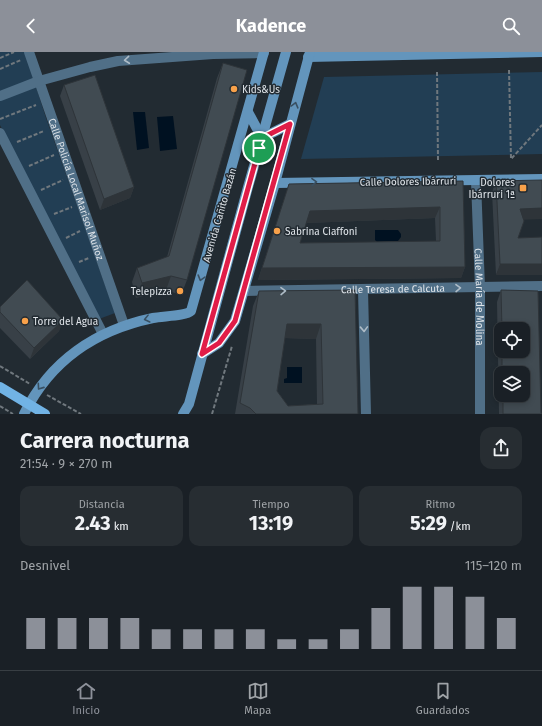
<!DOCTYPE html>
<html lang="es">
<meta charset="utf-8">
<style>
body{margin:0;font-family:"Fira Sans",sans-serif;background:#272d32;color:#f1f3f6;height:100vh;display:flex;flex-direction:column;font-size:15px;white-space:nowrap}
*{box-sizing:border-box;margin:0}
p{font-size:13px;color:#9fa3a7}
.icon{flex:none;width:22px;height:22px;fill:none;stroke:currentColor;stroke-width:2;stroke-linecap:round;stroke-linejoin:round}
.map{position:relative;height:362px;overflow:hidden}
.side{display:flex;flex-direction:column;background:#1a2026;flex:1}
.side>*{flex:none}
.fabs{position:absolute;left:494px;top:270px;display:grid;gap:8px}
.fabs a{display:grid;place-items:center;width:36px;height:36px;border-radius:8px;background:#1a2026;box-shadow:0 2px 6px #0003,0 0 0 1px #383e43;font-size:20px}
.pin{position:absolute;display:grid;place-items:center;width:34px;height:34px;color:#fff;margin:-17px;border:2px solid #fff;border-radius:50%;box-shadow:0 1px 4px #0007}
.round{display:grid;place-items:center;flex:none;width:42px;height:42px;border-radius:12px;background:#272d32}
.head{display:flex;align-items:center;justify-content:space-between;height:68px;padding:0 20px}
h1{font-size:22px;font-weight:700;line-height:30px}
.figures{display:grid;grid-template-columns:repeat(3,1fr);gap:6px;height:68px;padding:4px 20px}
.figures div{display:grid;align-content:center;border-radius:10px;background:#272d32;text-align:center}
.figures b{font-size:20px;font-weight:700}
.figures small{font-size:11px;font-weight:400}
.figures p{font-size:11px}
.chart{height:112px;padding:8px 20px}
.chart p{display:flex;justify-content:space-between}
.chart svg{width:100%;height:72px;margin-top:4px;stroke:#8c9099;stroke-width:6}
header{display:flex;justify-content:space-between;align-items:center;height:52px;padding:0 20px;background:#8c9099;color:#fff;font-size:18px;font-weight:700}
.dock{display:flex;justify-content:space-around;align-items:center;height:56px;border-top:1px solid #383e43;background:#1a2026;font-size:11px;color:#9fa3a7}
.dock a{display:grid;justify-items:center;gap:2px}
.dock .active{color:#8c9099}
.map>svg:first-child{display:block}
.green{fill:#223e54}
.water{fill:#001121}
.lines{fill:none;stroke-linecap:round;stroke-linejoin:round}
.path{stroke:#70787e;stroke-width:2;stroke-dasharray:4 2;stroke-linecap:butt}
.street{stroke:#506f87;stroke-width:10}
.secondary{stroke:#6395bc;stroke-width:10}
.primary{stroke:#71b3e5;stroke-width:10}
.wall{fill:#384047;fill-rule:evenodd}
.shaded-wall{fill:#2e3439}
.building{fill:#414b52;stroke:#2e3439;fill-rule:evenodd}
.oneway{stroke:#aebcc7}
.oneway2{stroke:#395062}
.route-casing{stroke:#fff;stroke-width:8}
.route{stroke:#e11d48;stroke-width:5}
.poi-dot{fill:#f8a14a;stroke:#222b32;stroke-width:1.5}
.labels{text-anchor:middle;stroke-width:3;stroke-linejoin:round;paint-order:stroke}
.poi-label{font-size:10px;fill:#e0e5ea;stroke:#222b32;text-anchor:start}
.street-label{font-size:10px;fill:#e0e5ea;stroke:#222b32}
</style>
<header><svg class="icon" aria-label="back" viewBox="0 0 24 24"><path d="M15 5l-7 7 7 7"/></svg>Kadence<svg class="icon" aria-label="search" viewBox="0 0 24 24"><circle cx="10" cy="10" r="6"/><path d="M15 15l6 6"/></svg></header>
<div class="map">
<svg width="542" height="362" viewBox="0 0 542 362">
<rect width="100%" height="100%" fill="#222b32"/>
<g class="green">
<path d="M 0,0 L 25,0 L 46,66 L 115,261 L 99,267 L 0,73 Z"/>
<path d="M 542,20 L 542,102 L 301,107 L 324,25 Z"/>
</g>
<g class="water">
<path d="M 133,60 L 145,60 L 149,96 L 137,98 Z"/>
<path d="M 173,64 L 177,97 L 160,99 L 157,65 Z"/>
<path d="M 375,178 L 398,178 L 401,182 L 401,185 L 398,189 L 377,190 L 375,188 Z"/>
<path d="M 287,315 L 302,315 L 302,331 L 284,331 L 284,327 L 287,326 Z"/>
</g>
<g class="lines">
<g class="path">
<path d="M 0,6 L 14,0"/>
<path d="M 0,17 L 21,8"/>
<path d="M 509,18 L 511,107 L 542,73"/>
<path d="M 437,20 L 438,108"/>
<path d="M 0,67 L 36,53"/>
<path d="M 17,90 L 44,79"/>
<path d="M 29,114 L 54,103"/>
<path d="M 41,138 L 63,128"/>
<path d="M 54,162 L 72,155"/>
<path d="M 66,186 L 80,179"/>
<path d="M 79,210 L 89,206"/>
<path d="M 0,314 L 30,332"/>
<path d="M 47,343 L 81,362"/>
<path d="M 0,354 L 13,362"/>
<path d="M 212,362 L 232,294"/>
</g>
<g class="street">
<path id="s1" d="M 29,0 L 124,273"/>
<path d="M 0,44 L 39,29 L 90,15 L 118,9 L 213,2 L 264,1"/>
<path d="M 0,81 L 103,282"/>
<path id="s2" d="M 476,129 L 480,236 L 480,362"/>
<path d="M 363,238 L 366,362"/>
<path id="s3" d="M 244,239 L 542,234"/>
</g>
<g class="secondary">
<path d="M 308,5 L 542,0"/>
<path d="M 248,60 L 262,86"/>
<path d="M 262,86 L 290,72"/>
<path d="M 275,131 L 542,127"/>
<path d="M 202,302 L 219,291 L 235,269 L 275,131 L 310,0"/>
<path d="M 24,362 C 50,309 96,278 153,266 C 162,264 186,264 191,259 L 264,0"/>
<path d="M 183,362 L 189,352 L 248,135 L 286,0"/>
</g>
<path class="primary" d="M 0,335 L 45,362"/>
</g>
<g class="wall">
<path d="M 223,11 L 187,228 L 181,243 L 166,238 L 136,246 L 132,230 L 137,216 L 167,205 L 217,26 Z"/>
<path d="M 64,33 L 134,135 L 130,146 L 100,158 L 60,44 Z"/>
<path d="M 463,129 L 465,215 L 461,226 L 258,228 L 289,132 ZM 435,166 L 436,189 L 300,191 L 306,171 Z"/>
<path d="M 496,129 L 524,168 L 496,223 L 492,140 Z"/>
<path d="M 355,238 L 358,362 L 235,362 L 253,254 L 259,239 ZM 285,286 L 316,287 L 317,352 L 288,354 L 277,339 Z"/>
<path d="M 501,238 L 538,239 L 541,361 L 542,361 L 542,362 L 499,362 L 497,250 ZM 501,277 L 523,277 L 523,299 L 501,299 ZM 501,321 L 523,321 L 523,343 L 501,343 Z"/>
<path d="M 0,255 L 63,268 L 59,279 L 30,307 L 0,276 Z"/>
</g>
<g class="shaded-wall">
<path d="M 134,135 L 130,146 L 100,158 L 104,147 Z"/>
<path d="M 440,155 L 435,166 L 306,171 L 310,159 Z"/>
<path d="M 542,156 L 542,167 L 516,168 L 520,157 Z"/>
<path d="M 500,212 L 542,212 L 542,223 L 496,223 Z"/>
<path d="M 465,215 L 461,226 L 258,228 L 262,216 Z"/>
<path d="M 171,224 L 166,238 L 136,246 L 142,231 Z"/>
<path d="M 63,268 L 59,279 L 30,307 L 34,296 Z"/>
<path d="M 287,272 L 321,272 L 316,287 L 282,286 Z"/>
</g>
<g class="building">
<path d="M 223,11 L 247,18 L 187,228 L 171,224 L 142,231 L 137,216 L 169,204 Z"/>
<path d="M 95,23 L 134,135 L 104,147 L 64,33 Z"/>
<path d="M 542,128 L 542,156 L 520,157 L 524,169 L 518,186 L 542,185 L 542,212 L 500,212 L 496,129 Z"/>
<path d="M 463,129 L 465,215 L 262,216 L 289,132 ZM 440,155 L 440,189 L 300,191 L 310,159 Z"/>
<path d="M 27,228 L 63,268 L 34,296 L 0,260 L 0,255 Z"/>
<path d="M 355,238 L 358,362 L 256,362 L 250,356 L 240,351 L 259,239 ZM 287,272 L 321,272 L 323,352 L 288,354 L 277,339 Z"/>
<path d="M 501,238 L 538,239 L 541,361 L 542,361 L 542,362 L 503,362 L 503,343 L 523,343 L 523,321 L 502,321 L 502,299 L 523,299 L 523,277 L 502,277 Z"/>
</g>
<defs><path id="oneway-chevron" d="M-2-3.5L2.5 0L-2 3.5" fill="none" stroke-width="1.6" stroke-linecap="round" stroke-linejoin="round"/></defs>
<g class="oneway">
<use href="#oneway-chevron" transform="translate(127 8) rotate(174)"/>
<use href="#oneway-chevron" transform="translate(458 236) rotate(-1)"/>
<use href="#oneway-chevron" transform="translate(283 239) rotate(-1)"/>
<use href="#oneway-chevron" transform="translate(364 277) rotate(88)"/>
</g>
<g class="oneway2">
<use href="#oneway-chevron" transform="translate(295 53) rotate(-75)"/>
<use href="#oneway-chevron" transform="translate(314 130) rotate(-1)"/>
<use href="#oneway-chevron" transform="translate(201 226) rotate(106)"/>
<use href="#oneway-chevron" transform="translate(147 267) rotate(166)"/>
<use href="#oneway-chevron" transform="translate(40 335) rotate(125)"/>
</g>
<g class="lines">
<g class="route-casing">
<path id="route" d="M 290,72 L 235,269 L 219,291 L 202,302 L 262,86 Z"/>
</g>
<use href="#route" class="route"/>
</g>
<g class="poi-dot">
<circle cx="234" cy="37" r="4"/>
<rect x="519" y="132" width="8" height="8" rx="2"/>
<circle cx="277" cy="179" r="4"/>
<circle cx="180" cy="239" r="4"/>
<circle cx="25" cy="269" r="4"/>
</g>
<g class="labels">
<g class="poi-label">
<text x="242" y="41">Kids&amp;Us</text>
<text x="515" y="134" text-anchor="end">Dolores<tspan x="515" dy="12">Ibárruri 1ª</tspan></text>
<text x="285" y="183">Sabrina Ciaffoni</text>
<text x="172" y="243" text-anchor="end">Telepizza</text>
<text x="33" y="273">Torre del Agua</text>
</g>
<g class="street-label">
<text transform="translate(408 129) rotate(-1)" y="4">Calle Dolores Ibárruri</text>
<text dy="4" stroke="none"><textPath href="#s1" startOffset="145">Calle Policía Local Marisol Muñoz</textPath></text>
<text transform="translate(219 163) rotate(-74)" y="4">Avenida Cañito Bazán</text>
<text dy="4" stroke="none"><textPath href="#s3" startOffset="149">Calle Teresa de Calcuta</textPath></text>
<text dy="4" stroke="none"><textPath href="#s2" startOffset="116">Calle María de Molina</textPath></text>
</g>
</g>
</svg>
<div class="fabs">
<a><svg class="icon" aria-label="locate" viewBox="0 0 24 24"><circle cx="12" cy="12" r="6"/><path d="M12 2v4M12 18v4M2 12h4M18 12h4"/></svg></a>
<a><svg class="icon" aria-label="layers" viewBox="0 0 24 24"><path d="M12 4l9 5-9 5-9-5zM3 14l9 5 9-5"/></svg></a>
</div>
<div class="pin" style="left:259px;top:96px;background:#1e9e55"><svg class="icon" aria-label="arrive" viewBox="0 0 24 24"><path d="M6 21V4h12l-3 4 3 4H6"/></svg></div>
</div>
<section class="side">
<div class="head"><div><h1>Carrera nocturna</h1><p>21:54 · 9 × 270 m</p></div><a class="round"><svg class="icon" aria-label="share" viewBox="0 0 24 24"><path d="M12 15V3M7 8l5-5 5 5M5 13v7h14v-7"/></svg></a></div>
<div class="figures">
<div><p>Distancia</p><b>2.43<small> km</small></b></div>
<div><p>Tiempo</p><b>13:19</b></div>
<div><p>Ritmo</p><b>5:29<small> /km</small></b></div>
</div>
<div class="chart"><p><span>Desnivel</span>115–120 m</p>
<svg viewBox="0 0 160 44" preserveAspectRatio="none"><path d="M5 44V25M15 44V25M25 44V25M35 44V25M45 44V32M55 44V32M65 44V32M75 44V32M85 44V38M95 44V38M105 44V32M115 44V19M125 44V6M135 44V6M145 44V12M155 44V25"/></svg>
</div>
</section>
<nav class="dock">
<a class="active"><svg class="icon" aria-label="home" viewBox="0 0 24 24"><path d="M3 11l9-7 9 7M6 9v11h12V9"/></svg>Inicio</a>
<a><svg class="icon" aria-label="map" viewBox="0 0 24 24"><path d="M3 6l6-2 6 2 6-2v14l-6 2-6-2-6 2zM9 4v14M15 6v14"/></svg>Mapa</a>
<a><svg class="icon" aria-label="saved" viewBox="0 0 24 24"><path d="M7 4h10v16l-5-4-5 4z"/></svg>Guardados</a>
</nav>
